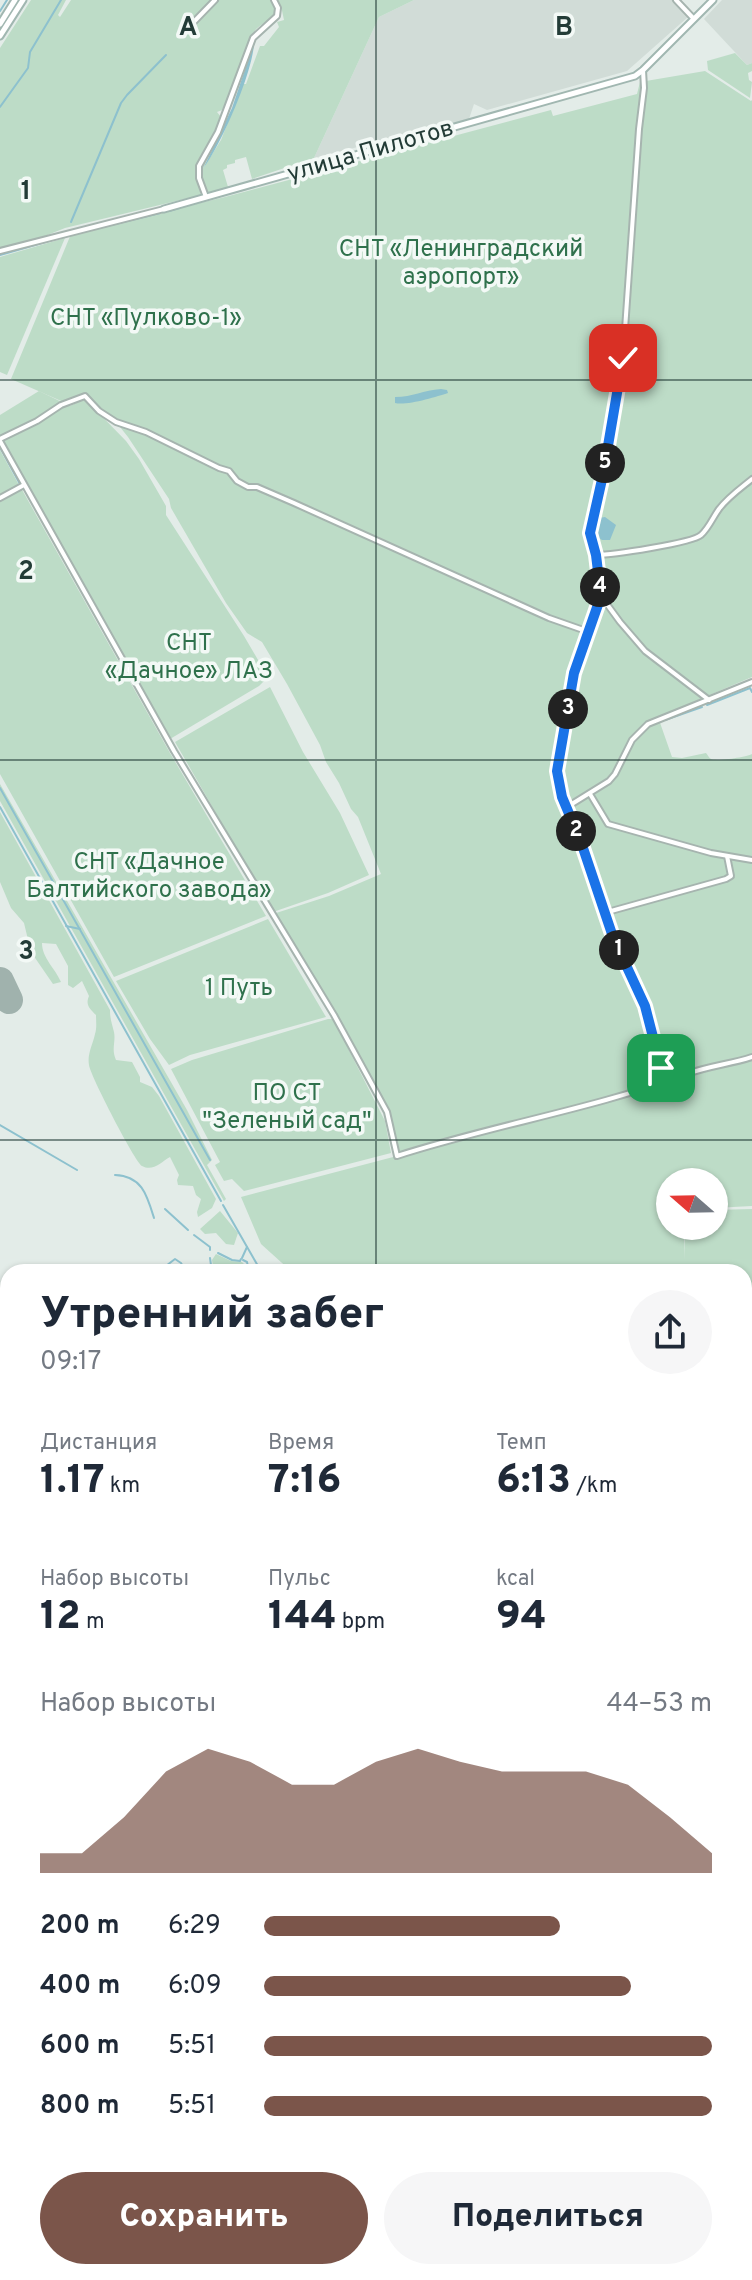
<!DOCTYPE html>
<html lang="ru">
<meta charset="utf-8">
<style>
body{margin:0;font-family:Overpass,sans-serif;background:#f6f6f7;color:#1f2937;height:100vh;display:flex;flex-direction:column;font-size:30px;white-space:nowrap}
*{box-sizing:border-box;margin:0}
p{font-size:26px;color:#747a83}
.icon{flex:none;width:44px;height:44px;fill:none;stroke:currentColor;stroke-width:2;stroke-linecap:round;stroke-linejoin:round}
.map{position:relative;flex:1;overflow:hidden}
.details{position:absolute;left:0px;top:1264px;width:752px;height:1016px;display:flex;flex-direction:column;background:#fff;border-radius:24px 24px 0 0;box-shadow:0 2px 6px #0004}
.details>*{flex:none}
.needle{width:52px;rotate:290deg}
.buttons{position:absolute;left:656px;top:1168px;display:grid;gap:16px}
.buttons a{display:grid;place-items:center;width:72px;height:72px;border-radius:50%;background:#fff;box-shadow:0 2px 6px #0004;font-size:40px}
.pin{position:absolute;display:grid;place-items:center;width:68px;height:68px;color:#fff;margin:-34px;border-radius:16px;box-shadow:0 4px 12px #0006}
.km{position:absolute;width:40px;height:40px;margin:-20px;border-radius:50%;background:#222;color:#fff;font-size:22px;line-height:40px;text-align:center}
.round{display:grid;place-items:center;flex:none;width:84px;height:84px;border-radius:42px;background:#f6f6f7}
.headline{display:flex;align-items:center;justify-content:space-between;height:136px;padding:0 40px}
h1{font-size:44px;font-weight:800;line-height:60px}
.stats{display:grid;grid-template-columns:repeat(3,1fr);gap:12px;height:136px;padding:8px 40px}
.stats div{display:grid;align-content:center}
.stats b{font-size:40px;font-weight:800}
.stats small{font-size:22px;font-weight:400}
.stats p{font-size:22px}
.chart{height:224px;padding:16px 40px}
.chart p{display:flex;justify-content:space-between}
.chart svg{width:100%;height:144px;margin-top:8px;fill:#7b554a;opacity:.7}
.action{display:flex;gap:16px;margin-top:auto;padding:16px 40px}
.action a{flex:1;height:92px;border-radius:48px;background:#7b554a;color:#fff;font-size:32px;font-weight:800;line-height:92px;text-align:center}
.action a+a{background:#f6f6f7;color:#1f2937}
ul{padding:0 40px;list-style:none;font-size:26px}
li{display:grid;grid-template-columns:128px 96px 1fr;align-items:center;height:60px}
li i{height:20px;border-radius:10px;background:#7b554a}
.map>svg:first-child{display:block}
.built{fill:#d1dcd7}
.green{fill:#bddcc7}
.water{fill:#8dc1ce}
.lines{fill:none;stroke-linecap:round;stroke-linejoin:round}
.stream{stroke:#8dc1ce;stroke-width:2}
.taxiway{stroke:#a0b2ad;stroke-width:11}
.runway{stroke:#a0b2ad;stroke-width:28}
.street-casing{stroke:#a6b4af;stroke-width:8}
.secondary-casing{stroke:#a1b7b1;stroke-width:9}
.highway-casing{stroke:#c1c8c7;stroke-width:12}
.street{stroke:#fff;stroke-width:4}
.secondary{stroke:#fff;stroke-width:5}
.highway{stroke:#31675f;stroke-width:8}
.route-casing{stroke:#fff;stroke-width:16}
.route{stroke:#1a73e8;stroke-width:10}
.grid{fill:none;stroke:#233c37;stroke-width:2;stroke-opacity:0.55}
.labels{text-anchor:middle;stroke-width:7;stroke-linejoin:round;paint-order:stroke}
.street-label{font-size:24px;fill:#233c37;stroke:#f3f9f6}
.park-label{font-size:24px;fill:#2f714c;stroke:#f3f9f6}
.grid-label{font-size:26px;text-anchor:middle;font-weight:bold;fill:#233c37;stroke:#f3f9f6;stroke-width:7;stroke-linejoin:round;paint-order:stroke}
</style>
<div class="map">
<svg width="752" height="2280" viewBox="0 0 752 2280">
<rect width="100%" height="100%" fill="#e3ece8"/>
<g class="built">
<path d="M 414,0 L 672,0 L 688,17 L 627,71 L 487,110 L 474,104 L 469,119 L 314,158 L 379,17 Z"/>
<path d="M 722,0 L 752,0 L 752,63 L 747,65 L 704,19 Z"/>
</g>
<g class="green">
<path d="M 31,0 L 66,0 L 58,15 L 60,17 L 71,0 L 414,0 L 379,17 L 314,158 L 252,179 L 246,157 L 235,160 L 235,163 L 227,165 L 227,168 L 223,170 L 228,187 L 208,194 L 201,177 L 202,164 L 225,124 L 203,169 L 221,140 L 243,84 L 246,84 L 260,46 L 264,46 L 279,27 L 277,22 L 284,20 L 281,6 L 275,5 L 277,11 C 271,21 260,23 253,33 C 243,48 243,73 232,86 L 232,91 L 222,110 L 217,112 L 221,117 C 216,136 200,152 197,170 C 196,179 199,186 201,195 L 65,228 L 45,236 L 0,248 L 0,48 Z"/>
<path d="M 735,53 L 747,65 L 752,63 L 752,71 L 748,73 L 749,80 L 752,82 L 750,98 L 708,70 L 707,61 Z"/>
<path d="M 705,71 L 751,101 L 752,100 L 752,677 L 658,717 L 672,757 L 682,758 L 706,753 C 708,755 709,758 711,759 C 716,762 746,757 752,754 L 752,1206 L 714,1208 L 714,1182 L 670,1182 L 670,1226 L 684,1226 L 684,1260 L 685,1226 L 714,1226 L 714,1210 L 752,1209 L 752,1667 L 744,1676 L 744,1272 L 292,1272 L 261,1244 L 241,1197 L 397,1156 L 389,1118 L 360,1062 L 273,914 L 329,896 L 381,874 L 358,817 L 351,809 L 339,783 L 326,762 L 320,745 L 287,684 L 262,642 L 247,633 L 226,603 L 171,508 L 169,499 L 128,437 L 116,422 L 104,415 L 86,396 L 68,404 L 11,379 L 71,234 L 225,197 L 551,110 L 553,116 L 637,94 L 640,82 Z"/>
<path d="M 65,238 L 7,375 L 0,372 L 0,257 Z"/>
<path d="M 39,391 L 70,406 L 85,399 L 126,441 L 139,459 L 166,506 L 166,515 L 244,636 L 268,677 L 259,686 L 170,739 L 0,436 L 0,415 Z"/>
<path d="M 0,450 L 19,485 L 0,496 Z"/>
<path d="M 21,488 L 170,753 L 266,916 L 114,977 L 0,774 L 0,500 Z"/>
<path d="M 270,687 L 303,752 L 340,813 L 369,875 L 328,893 L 273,912 L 175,742 Z"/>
<path d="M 0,784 L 187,1110 L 212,1160 L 207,1165 L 226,1199 L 224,1201 L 0,801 Z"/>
<path d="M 0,812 L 110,1010 C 110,1019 112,1024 114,1032 C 116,1042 111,1049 116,1060 L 132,1062 L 140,1077 L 140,1082 L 152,1087 L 159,1096 L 216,1199 L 212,1208 L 198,1217 L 197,1212 L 201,1199 L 196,1195 L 193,1186 L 178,1185 L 177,1180 L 179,1175 L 170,1157 C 161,1162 153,1172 142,1166 C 135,1162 90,1075 89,1065 C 87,1054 93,1044 95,1034 C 97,1028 96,1021 96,1015 C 90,1009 85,1005 89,996 L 82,981 L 73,988 L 68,985 L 68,966 L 56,944 L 42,943 C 42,958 55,968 61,982 L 53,984 L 31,952 L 24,923 L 11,908 L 0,882 Z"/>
<path d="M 268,919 L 326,1017 L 190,1055 L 169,1065 L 150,1039 L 116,981 Z"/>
<path d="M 328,1019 L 333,1019 L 385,1121 L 391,1153 L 244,1191 L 232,1179 L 224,1181 L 215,1165 L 220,1162 L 171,1069 L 192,1060 Z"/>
<path d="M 220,1211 L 238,1233 L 234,1245 L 226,1244 L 216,1233 L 205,1234 L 200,1229 Z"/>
<path d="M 216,1254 L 231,1261 L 242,1262 L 245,1265 L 247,1272 L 214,1272 L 212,1260 Z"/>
<path d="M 8,1412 L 8,2171 L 0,2146 L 0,1420 Z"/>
<path d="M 752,1920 L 752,2280 L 664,2280 L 662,2272 L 744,2272 L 744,1936 Z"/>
<path d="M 0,2161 L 8,2183 L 8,2219 L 0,2198 Z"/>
<path d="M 49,2272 L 331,2272 L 332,2280 L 52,2280 Z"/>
<path d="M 576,2272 L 658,2272 L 652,2280 L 572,2280 Z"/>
</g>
<g class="water">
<path d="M 254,43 C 253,72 221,145 203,169 L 232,108 Z"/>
<path d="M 441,389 L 447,390 L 448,393 C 436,397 406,406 395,403 L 395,397 C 413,397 423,390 441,389 Z"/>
<path d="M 605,517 L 616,525 L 610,540 L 602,540 L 595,535 L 599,518 Z"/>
</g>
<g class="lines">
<g class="stream">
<path d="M 0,11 L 7,0"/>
<path d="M 0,107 L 28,68 L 30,52 L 61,0"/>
<path d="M 169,211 L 179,208"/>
<path d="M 71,222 L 121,103 L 127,95 L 166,55"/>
<path d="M 74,234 L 160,213"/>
<path d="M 0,255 L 56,239"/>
<path d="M 1,449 L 20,484"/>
<path d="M 707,705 L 750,688 L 752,692"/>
<path d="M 665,720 L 702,707"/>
<path d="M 0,788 L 210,1160"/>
<path d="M 0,807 L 221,1201"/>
<path d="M 66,926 L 80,929"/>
<path d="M 0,1125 L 77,1170"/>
<path d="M 115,1175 C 142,1176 147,1195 154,1218"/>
<path d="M 223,1205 L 258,1266 L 265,1272"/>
<path d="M 165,1209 L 188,1230"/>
<path d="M 194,1235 L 210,1247 L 210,1250"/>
<path d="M 218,1253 L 232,1260 L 240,1261 L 241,1259"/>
<path d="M 210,1258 L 212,1272"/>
<path d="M 242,1258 L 247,1247"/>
<path d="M 243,1260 L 247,1262 L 249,1272"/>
<path d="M 158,1272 L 175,1259 L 181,1263 L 186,1272"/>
<path d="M 0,1401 L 8,1394"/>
<path d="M 0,1414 L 8,1407"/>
<path d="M 744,1696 L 752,1703"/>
<path d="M 744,1711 L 752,1719"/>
<path d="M 752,1836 L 752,1838"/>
<path d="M 744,1939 L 752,1922"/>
<path d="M 744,1971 L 752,1954"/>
<path d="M 0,2153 L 8,2176"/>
<path d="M 0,2204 L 8,2224"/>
<path d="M 28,2272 L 31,2280"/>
<path d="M 47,2272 L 50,2280"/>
<path d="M 334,2272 L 335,2280"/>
<path d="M 372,2272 L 373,2280"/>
<path d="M 574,2280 L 578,2272"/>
</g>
<path class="taxiway" d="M 0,1004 L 9,1000"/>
<path class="runway" d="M 0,981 L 9,1000"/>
<g class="street-casing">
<g id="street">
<path d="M 676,0 L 694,19"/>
<path d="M 184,32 L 215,0"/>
<path d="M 643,70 L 644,88 L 639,129 L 623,358 L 603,475 L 590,533 L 596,555 L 601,596 L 574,673 L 557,771 L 559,787 L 581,842 L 613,937 L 645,1006 L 664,1082"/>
<path d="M 206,197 L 199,178 L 199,166 L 218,132 L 253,38 L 277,16 L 278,8 L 274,0"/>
<path d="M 0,251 L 164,209"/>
<path d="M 0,439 L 37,421 L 61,405 L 85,396 L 99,411 L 116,422 L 146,432 L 219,468 L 229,471 L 237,481 L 248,487 L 257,487 L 294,503 L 549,618 L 589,632"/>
<path d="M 0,441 L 174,751 L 334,1015 L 387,1112 L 397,1156 C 493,1125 593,1109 687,1074 C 708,1066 731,1064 752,1057"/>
<path d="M 0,498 L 24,485"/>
<path d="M 596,555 C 612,555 692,543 701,535 C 709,528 713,517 719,509 C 728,497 741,488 752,479"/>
<path d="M 601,596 L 620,622 L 645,651 L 709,700"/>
<path d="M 590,794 L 608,824 L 711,853 L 752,860"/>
<path d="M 567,807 L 609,781 L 615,774 L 632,740 L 648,724 L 752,682"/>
<path d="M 604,913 L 726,879 L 731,876 L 727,856"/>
</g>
</g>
<g class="secondary-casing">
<g id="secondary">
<path d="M 0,24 L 15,0"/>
<path d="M 0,36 L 23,0"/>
<path d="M 164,209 L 635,76 L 643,70 L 713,0"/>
</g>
</g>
<g class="highway-casing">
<path id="highway" d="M 0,2249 L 8,2268"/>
</g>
<use href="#street" class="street"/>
<use href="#secondary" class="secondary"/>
<use href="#highway" class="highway"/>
</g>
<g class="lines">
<g class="route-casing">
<path id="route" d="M 623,358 L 603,475 L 590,533 L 596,555 L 601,596 L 574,673 L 557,771 L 562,797 L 581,842 L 613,937 L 645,1006 L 661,1068"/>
</g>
<use href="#route" class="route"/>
</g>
<path class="grid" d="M 376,0 L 376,1272M 0,380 L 752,380M 0,760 L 752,760M 0,1140 L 752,1140M 0,1520 L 8,1520M 744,1520 L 752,1520M 0,1900 L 8,1900M 744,1900 L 752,1900M 376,2272 L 376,2280"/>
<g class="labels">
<g class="street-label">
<text transform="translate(370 150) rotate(-16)" y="8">улица Пилотов</text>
</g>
<g class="park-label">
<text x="461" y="256">СНТ «Ленинградский<tspan x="461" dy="28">аэропорт»</tspan></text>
<text x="146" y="325">СНТ «Пулково-1»</text>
<text x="189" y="650">СНТ<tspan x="189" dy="28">«Дачное» ЛАЗ</tspan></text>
<text x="149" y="869">СНТ «Дачное<tspan x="149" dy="28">Балтийского завода»</tspan></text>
<text x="239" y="995">1 Путь</text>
<text x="287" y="1100">ПО СТ<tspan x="287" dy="28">"Зеленый сад"</tspan></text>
</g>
</g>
<g class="grid-label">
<text x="188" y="35">A</text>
<text x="564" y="35">B</text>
<text x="26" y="199">1</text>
<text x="26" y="579">2</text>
<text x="26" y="959">3</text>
</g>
</svg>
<div class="buttons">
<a><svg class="needle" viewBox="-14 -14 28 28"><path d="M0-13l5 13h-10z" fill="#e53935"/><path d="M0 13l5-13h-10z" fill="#747a83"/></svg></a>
</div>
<div class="pin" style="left:661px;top:1068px;background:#1e9e55"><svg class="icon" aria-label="arrive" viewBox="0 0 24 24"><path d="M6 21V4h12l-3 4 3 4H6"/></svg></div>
<div class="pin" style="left:623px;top:358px;background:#d93025"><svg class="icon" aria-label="check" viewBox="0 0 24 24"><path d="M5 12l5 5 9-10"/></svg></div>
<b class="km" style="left:619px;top:950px">1</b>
<b class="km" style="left:576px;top:831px">2</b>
<b class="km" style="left:568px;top:709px">3</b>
<b class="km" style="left:600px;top:587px">4</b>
<b class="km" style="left:605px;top:463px">5</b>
<section class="details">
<div class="headline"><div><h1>Утренний забег</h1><p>09:17</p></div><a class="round"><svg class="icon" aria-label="share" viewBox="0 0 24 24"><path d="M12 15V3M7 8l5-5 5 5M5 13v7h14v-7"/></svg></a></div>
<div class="stats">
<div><p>Дистанция</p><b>1.17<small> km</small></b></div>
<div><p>Время</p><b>7:16</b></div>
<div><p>Темп</p><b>6:13<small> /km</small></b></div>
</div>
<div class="stats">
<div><p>Набор высоты</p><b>12<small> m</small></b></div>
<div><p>Пульс</p><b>144<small> bpm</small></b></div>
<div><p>kcal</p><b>94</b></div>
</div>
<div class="chart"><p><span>Набор высоты</span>44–53 m</p>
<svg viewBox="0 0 160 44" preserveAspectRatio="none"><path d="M0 44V38L10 38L20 27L30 13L40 6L50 10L60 17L70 17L80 10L90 6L100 10L110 13L120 13L130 13L140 17L150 27L160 38V44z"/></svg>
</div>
<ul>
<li><b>200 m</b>6:29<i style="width:66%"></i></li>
<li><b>400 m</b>6:09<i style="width:82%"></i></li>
<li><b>600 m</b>5:51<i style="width:100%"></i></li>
<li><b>800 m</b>5:51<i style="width:100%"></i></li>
</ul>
<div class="action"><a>Сохранить</a><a>Поделиться</a></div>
</section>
</div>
